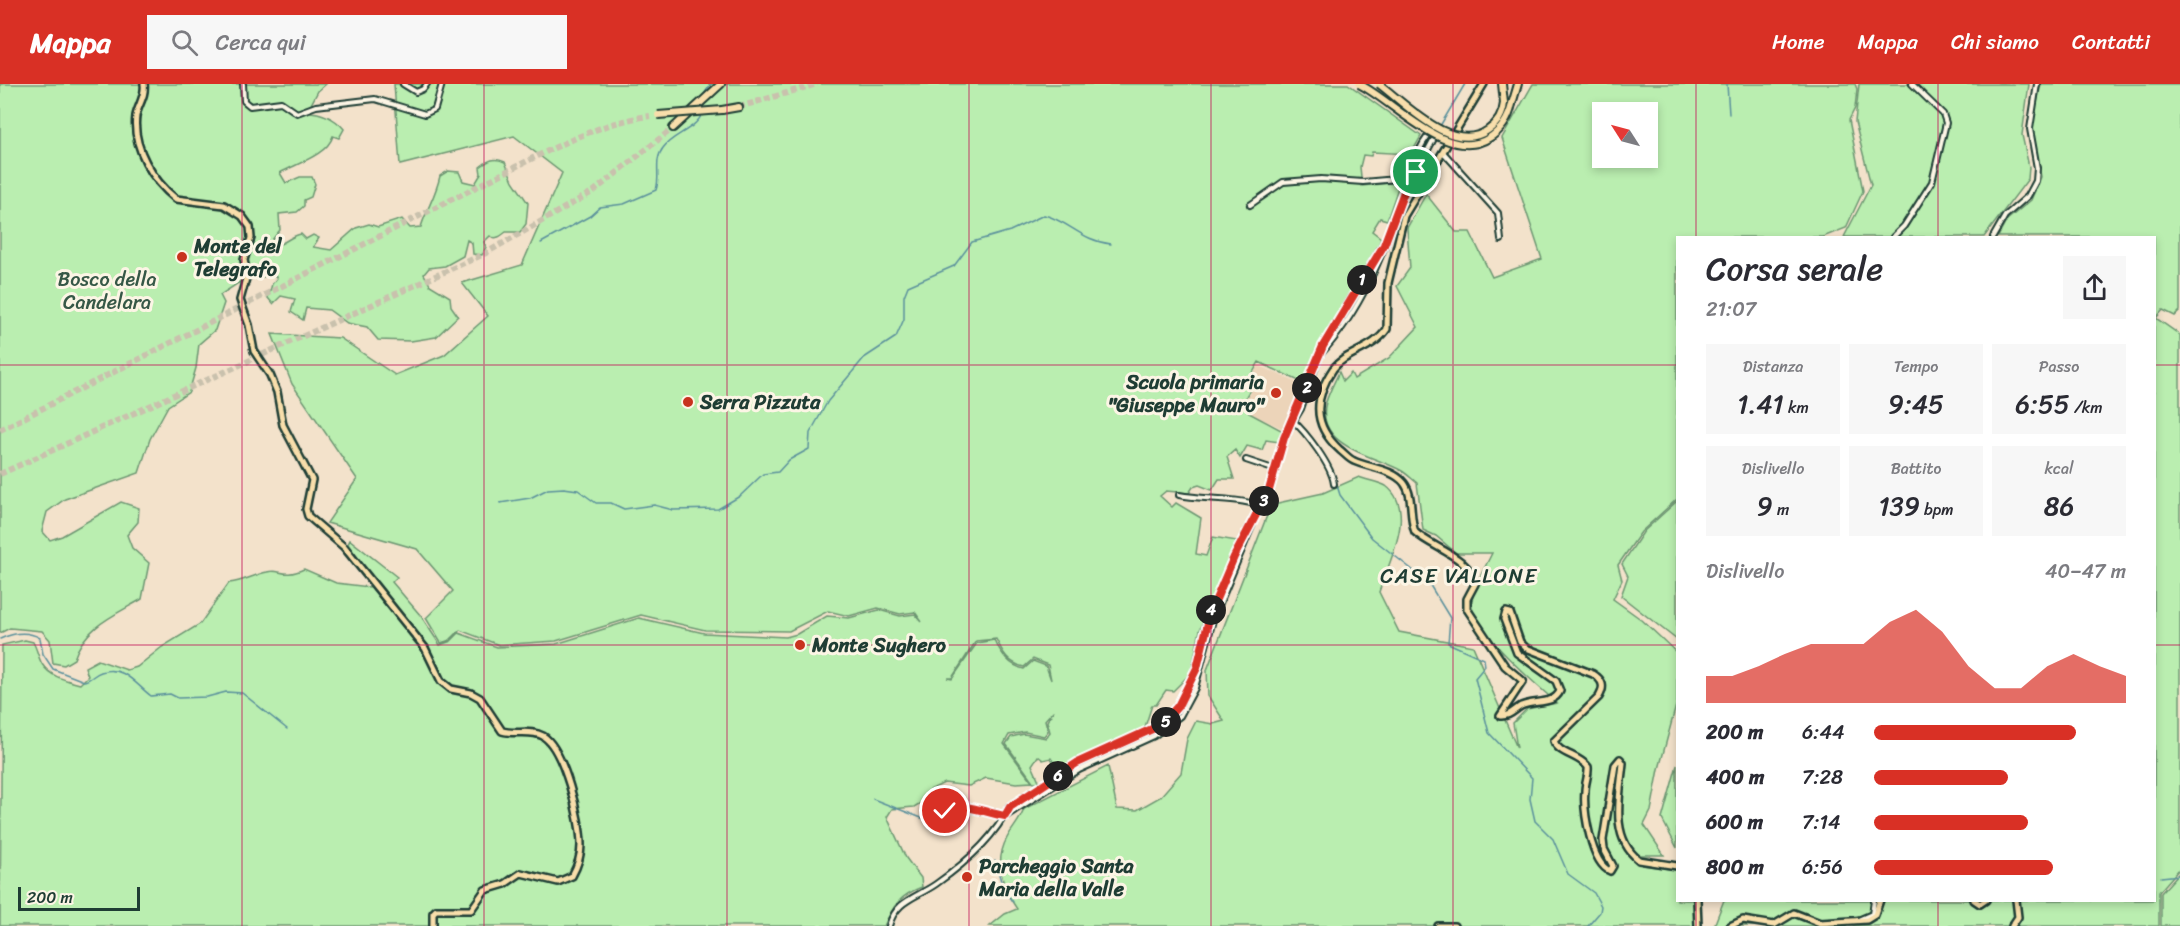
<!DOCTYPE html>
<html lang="it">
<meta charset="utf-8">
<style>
body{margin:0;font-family:Sriracha,sans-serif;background:#f7f7f7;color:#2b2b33;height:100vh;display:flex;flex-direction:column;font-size:22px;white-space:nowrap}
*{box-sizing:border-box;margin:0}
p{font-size:20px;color:#7c7c81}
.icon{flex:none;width:33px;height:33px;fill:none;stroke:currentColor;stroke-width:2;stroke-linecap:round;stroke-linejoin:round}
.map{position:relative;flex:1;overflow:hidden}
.drawer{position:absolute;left:1676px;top:152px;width:480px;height:666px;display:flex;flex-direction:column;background:#fff;border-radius:0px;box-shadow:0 3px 9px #0003}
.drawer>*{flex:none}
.needle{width:39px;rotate:306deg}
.buttons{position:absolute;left:1592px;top:18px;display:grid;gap:12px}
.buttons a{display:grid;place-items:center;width:66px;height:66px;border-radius:0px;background:#fff;box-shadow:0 3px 9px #0003;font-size:30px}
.scale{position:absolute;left:18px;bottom:15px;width:122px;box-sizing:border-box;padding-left:6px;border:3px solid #1f3d34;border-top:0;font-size:16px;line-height:21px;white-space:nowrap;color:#1f3d34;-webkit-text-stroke:4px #fcf5e5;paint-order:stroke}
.pin{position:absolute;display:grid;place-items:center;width:51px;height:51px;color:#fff;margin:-26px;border:3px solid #fff;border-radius:50%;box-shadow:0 2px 6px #0007}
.km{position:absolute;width:30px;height:30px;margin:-15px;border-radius:50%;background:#222;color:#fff;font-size:16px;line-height:30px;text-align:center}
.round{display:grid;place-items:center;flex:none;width:63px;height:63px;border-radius:0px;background:#f7f7f7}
.overview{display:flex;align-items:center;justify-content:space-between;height:102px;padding:0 30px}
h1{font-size:33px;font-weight:600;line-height:45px}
.stats{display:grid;grid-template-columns:repeat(3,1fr);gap:9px;height:102px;padding:6px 30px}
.stats div{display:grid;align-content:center;border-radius:0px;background:#f7f7f7;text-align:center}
.stats b{font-size:26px;font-weight:600}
.stats small{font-size:16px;font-weight:400}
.stats p{font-size:16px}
.chart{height:168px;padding:12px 30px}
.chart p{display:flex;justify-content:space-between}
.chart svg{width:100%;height:108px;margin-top:6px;fill:#d93025;opacity:.7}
ul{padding:0 30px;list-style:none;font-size:20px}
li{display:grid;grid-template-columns:96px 72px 1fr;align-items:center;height:45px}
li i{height:15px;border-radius:8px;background:#d93025}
header{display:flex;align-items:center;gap:36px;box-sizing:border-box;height:84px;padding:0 30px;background:#d93025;color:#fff}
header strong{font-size:28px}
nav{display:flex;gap:33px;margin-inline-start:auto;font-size:21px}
.search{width:420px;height:54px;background:#f7f7f7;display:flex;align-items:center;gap:15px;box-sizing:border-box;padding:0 21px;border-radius:0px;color:#7c7c81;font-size:22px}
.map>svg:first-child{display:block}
.built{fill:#ecd4b9}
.green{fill:#baeeb0;stroke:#6c9672;stroke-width:1.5;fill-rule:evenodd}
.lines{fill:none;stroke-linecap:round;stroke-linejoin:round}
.stream{stroke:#5a909c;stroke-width:1.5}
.highway-tunnel{stroke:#c9c1ad;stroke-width:6;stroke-dasharray:6 3;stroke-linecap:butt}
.minor-casing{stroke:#1f3d34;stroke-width:8}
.major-casing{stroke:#1f3d34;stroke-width:10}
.highway-casing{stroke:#1f3d34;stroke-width:10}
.minor{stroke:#fcf5e5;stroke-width:4}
.major{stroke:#f8deab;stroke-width:5}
.highway{stroke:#f8deab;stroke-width:6}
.highway-bridge-casing{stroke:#1f3d34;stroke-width:10;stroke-linecap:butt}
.highway-bridge{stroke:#f8deab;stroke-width:6}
.route-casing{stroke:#fff;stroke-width:12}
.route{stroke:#d93025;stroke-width:8}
.grid{fill:none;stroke:#c2185b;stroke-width:1.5;stroke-opacity:0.55}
.poi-dot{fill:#c8321e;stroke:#fcf5e5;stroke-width:2}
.labels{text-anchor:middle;stroke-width:6;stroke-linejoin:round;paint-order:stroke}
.poi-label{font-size:20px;font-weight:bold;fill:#1f3d34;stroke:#fcf5e5;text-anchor:start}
.park-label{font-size:20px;fill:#365847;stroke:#fcf5e5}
.neighbourhood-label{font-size:21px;letter-spacing:1.5px;fill:#1f3d34;stroke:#fcf5e5}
</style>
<header>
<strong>Mappa</strong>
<div class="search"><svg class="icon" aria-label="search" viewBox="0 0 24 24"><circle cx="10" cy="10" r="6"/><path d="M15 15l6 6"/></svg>Cerca qui</div>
<nav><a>Home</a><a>Mappa</a><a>Chi siamo</a><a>Contatti</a></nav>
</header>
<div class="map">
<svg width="2180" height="842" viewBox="0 0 2180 842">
<rect width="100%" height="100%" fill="#f3e2cb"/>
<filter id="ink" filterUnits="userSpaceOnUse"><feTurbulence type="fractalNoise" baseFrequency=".0167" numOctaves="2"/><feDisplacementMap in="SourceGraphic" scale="12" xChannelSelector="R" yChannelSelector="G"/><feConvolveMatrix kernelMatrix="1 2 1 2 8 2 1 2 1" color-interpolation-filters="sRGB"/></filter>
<g filter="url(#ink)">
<path class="built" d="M 1258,281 L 1304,302 L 1284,345 L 1251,330 L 1247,315 L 1253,304 L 1249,300 Z"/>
<g class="green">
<path d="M 0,0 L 326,0 L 318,7 L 307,28 C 321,28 335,34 344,45 L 339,54 L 333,52 C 327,71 298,79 280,89 L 286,99 L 300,93 L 312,93 L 315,100 L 311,113 L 304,116 L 304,122 L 297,128 L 279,130 L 280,146 L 272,156 L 274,162 C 285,160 290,152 301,150 L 306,155 L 313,151 L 319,154 L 313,163 L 331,166 L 356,144 L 369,140 L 378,143 L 402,135 L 410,144 L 421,143 C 427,124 436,111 440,92 L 448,87 L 459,88 L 463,97 L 475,100 L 481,90 L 480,83 C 489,76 494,73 505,78 L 513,97 L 528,119 L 526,140 L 520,148 L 506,148 C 501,152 496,156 490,152 L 484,158 L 486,163 L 482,171 L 473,170 L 472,159 L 467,156 L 463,172 L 445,182 L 429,184 L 424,190 L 430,201 L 450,213 L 451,222 L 458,232 L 436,253 L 411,257 L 378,256 L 367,243 L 347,239 L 329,226 L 306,224 L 303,236 L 291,228 L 295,215 L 281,212 L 273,220 L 268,214 L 272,200 L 277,194 L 271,188 L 260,195 L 243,190 L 240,198 L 220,211 L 224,219 L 215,246 L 199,260 L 196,284 L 189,308 L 168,322 L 150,355 L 139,389 L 65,415 L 47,428 L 42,447 L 50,456 L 62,452 L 121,418 L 139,424 L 138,438 L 127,451 L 132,464 L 149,479 L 142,515 C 115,531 84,543 74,575 L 64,581 L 53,579 L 50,556 L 42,547 L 10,544 L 0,549 Z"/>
<path d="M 394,0 L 1348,0 L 1421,52 L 1411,70 L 1372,68 L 1371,72 L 1363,71 L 1360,83 L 1362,102 L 1400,98 L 1387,136 L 1380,134 L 1372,147 L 1381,154 L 1379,160 L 1321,259 L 1303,299 L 1259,278 L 1247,299 L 1251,304 L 1245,314 L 1249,329 L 1283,347 L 1279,358 L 1266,356 L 1262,366 L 1247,362 L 1240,374 L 1235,366 L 1227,373 L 1234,395 L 1219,395 L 1212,406 L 1199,401 L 1193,403 L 1189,409 L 1166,407 L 1160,412 L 1172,423 L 1176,419 L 1201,434 L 1196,470 L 1206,472 L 1213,453 L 1237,457 L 1200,546 L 1191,589 L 1173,607 L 1166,606 L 1156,621 L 1152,621 L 1144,646 C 1116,661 1085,669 1058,685 L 1051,674 L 1043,676 L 1038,672 L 1032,681 L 1040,699 L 1034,699 L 1006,660 L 1011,653 L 1024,650 L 1046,654 L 1050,648 L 1047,637 L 1054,626 L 1045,636 L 1048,647 L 1044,652 L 1025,648 L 1009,651 L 1004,660 L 1032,698 L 1016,699 L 986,694 L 969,702 L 944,699 L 930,706 L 929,714 L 914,723 L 892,725 L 887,733 L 906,774 L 921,794 L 922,803 C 900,811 893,822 884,842 L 0,842 L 2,561 L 25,556 L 33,558 C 37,565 38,573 42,580 C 50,593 66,596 80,600 L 88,592 L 85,583 L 98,576 L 127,586 L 137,583 L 162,563 L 200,540 L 229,499 C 245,497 253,491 267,488 C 281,484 282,495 304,485 L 336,499 L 369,503 L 375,499 L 348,460 L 350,456 L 397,493 L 392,498 L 421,532 L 440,561 L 451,557 L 459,549 L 497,563 L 556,560 L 639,534 L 704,549 L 786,553 L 797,550 L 827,532 L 849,534 L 879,526 L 900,532 L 915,530 L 922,538 L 915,528 L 900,530 L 878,524 L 849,532 L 828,527 L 789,547 L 705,546 L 641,531 L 556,557 L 499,561 L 460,546 L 450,556 L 441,559 L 426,534 L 453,507 L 417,465 L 327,439 L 357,395 L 292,300 L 272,250 L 340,254 L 395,291 L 444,271 L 488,232 L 462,199 L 522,181 L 562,89 L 514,52 L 400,81 ZM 996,555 C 1003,569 1008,579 1024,583 L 1033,575 L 1048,581 L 1051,596 L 1046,582 L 1033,577 L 1024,585 C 1008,581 1002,570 994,556 L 977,559 L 952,595 L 947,594 L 952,594 L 976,557 Z"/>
<path d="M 1533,0 L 1855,0 L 1857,5 L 1855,24 L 1849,36 L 1863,107 L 1846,144 L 1823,153 L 1677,153 L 1677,415 L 1641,448 L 1618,481 L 1622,496 L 1613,515 L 1642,536 L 1677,569 L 1677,618 L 1659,685 L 1651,727 L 1644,741 L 1664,771 L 1630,771 L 1642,781 L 1677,786 L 1677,816 L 1695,816 L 1696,842 L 990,842 L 1005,830 L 1017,825 C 1002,804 994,778 1007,754 C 1013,743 1020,737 1024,725 L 1108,682 L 1117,725 L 1137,726 L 1160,713 L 1181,689 L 1187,655 L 1196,637 L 1213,640 L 1224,637 L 1208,612 L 1207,586 L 1268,429 L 1278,419 L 1323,409 L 1359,393 C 1366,396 1379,398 1386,402 C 1418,426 1388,480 1379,508 L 1399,548 L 1473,562 L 1517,664 L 1513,639 L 1527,625 L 1557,619 C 1538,602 1467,542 1472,517 C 1474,501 1485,484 1492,469 L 1456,469 L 1436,452 L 1423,446 L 1417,399 C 1412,395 1407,390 1402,387 C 1376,372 1314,363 1326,318 C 1329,308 1335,297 1339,288 L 1343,297 L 1351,289 L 1354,295 L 1389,274 L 1418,243 L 1397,202 L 1410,184 L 1407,144 L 1426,110 L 1456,148 L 1470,148 L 1492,193 L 1542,175 L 1502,54 ZM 1602,28 L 1647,28 L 1647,74 L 1602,74 Z"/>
<path d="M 1859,0 L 2029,0 L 2022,51 L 2029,83 L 2028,95 L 1984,153 L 1844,153 L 1871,101 L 1855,38 Z"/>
<path d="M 2041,0 L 2180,0 L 2180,227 L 2175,232 L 2163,226 L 2156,234 L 2180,251 L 2180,784 L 2159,808 L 2159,842 L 1714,842 L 1724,816 L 2154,816 L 2154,153 L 1998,153 L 2007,136 L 2031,116 L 2041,93 L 2032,41 Z"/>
<path d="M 1677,417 L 1677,556 L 1621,512 L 1628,492 L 1622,480 L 1644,447 Z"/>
<path d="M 1677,681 L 1677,764 L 1662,735 Z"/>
<path d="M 2180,788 L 2180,842 L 2161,842 L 2161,809 Z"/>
</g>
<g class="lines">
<g class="stream">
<path d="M 1727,0 L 1729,30"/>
<path d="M 702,13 L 711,0"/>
<path d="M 1440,42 L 1465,0"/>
<path d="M 1414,87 L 1433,51"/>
<path d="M 541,159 L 590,132 L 600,123 L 624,120 L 656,106 C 661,92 653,77 663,64 C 673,50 695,46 702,30"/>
<path d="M 1339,244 L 1375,178"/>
<path d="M 1335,395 L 1340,411 L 1372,454 L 1428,498 L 1450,534 L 1448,559 L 1484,575 L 1485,582 L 1475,594 L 1489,649 L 1532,694 L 1530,715 L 1535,737 L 1553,755 L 1568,790 L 1594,809 L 1601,822 L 1600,828 L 1588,842"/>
<path d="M 500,419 L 530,414 L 548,405 L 564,404 L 578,406 L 596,419 L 611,419 L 624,425 L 654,421 L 673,426 L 718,425 L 740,412 L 763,390 L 778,388 L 789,376 L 809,365 L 810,349 L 828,317 L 864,274 L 896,253 L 904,235 L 904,212 L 908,202 L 954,182 L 972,158 L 1010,147 L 1044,131 C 1069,137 1082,157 1111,160"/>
<path d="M 1210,537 L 1239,466"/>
<path d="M 0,555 C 13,549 28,547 40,554 L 43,570 L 53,585 L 84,597 C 91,596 94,590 101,588 C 124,581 135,600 151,612 L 170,610 L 178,614 L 207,613 L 226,608 L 242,609 L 287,645"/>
<path d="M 1204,563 L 1207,547"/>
<path d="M 1188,614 L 1190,609"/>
<path d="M 1137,658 L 1157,648"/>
<path d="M 873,715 L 924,735 L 944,728"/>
<path d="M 1015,723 L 1082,682 L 1102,673"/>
<path d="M 995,777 L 1004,807 L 1013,818"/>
<path d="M 2161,793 L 2180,791"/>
<path d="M 922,810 L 951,791"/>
<path d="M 902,823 L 910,817"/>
<path d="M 892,842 L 895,831"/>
</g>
<g class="highway-tunnel">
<path d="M 739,23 L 817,0"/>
<path d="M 0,346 L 533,74 C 571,56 607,37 650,32"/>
<path d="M 0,390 L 486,169 L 594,107 L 673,44"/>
</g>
<g class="minor-casing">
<g id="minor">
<path d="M 243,0 L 244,17 L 250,22 L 281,18 L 297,29 L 316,22 L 375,15 L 425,30 L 435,25 L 442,0"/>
<path d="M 403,0 L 416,8 L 423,5 L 427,0"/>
<path d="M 1443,68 L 1498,129 L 1501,156"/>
<path d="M 1408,102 L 1436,51"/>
<path d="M 1250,121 L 1283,98 L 1321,95 L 1363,98 L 1408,94"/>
<path d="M 1893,153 L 1904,142 L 1932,98 L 1946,39 L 1943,30 L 1912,0"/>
<path d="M 1993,153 L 2005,132 L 2028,112 L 2036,97 L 2037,84 L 2030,45 L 2037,0"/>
<path d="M 1319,272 C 1362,227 1384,168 1404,110 C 1410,90 1417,63 1432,47"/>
<path d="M 1292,336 C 1306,348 1332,382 1334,400"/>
<path d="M 1292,340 L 1301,325 L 1323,262 L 1382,164"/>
<path d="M 1246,376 L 1276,386"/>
<path d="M 1179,411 C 1206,416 1234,413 1261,422"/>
<path d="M 945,727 L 958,722 L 1004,732"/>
<path d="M 1006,732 L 1079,686 L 1154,652 L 1180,632 L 1195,604 L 1213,536 L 1252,442"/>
<path d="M 1858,836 L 1872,830 L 1874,816"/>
<path d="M 889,842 C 896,816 916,814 936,800 C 963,781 995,753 1009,723 L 1077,679 L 1161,641 L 1173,630 L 1193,595 L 1211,527 L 1234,473 L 1269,406 L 1284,354 L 1304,310"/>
</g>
</g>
<g class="major-casing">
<g id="major">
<path d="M 144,0 C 146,12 138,21 136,32 C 132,63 153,97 176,115 L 224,121 L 242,132 L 250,143 L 251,154 L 244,176 L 247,191 L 240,216 L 249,241 L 254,267 L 270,291 L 277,308 L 283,341 L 312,396 L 306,425 L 308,432 L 344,463 L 425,564 L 441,597 L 451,605 L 471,609 L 480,614 L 502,647 C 515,651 531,645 543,652 C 564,665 581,737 581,761 C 581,772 577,783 572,792 L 558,798 L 521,789 L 505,800 L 485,806 L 471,826 L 436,826 L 433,829 L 433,842"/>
<path d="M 1484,0 L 1404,132 L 1388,199 L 1387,245 C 1373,266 1345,268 1333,285 C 1313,315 1313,342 1340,366 C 1345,370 1349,375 1354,377 C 1369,384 1393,385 1404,399 C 1414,412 1409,433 1415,448 C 1432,464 1471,473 1475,500 L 1467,515 L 1467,525 L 1505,582 L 1523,597 L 1500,632 C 1509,633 1514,626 1521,622 C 1534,616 1554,621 1560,607 L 1556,597 L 1517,569 L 1504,535 L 1506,528 L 1510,529 L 1520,558 L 1526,564 L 1593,590 C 1603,596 1605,603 1599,613 L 1554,657 C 1558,670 1579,671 1588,683 C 1589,691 1585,698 1585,707 C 1583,726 1591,779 1610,787 L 1613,782 L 1604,765 L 1603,756 L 1615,681 L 1620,675 L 1623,679 C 1620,711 1609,753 1639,776 L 1677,782"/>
<path d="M 1697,816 L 1698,842"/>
<path d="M 1974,816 L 1980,820 L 1986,816"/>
<path d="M 1438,842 L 1454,842"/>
<path d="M 1730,842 L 1743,836 L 1774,841 L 1794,829 L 1820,839 L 1867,836 L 1875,831 L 1880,816"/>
<path d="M 2012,842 L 2018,833 L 2016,816"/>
</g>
</g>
<g class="highway-casing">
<g id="highway">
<path d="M 1502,0 L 1504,19"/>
<path d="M 1512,20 L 1518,0"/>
<path d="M 722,26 L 739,23"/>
<path d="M 673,44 L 721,0"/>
</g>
</g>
<use href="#minor" class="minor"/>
<use href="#major" class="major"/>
<use href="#highway" class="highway"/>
<g class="highway-bridge-casing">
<g id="highway-bridge">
<path d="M 1359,0 C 1395,18 1448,80 1489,54 C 1502,46 1509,34 1512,20"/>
<path d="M 1379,0 C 1407,21 1453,71 1488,46 C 1497,40 1503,30 1504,19"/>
<path d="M 658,31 L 722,26"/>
</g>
</g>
<use href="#highway-bridge" class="highway-bridge"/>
</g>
</g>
<g class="lines" filter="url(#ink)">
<g class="route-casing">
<path id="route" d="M 945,727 C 964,717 985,729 1005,732 L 1010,723 L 1077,679 L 1161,641 L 1178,622 L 1197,584 L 1211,527 L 1234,473 L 1269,406 L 1284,354 L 1323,262 L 1384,161 L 1404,108 L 1416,88"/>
</g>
<use href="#route" class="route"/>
</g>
<path class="grid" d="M 242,0 L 242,842M 484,0 L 484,842M 727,0 L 727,842M 969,0 L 969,842M 1211,0 L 1211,842M 1453,0 L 1453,842M 1696,0 L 1696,153M 1938,0 L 1938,153M 0,281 L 1677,281M 2154,281 L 2180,281M 0,561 L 1677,561M 2154,561 L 2180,561M 1696,816 L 1696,842M 1938,816 L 1938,842"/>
<g class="poi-dot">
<circle cx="182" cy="173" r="6"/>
<circle cx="1276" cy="309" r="6"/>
<circle cx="688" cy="318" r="6"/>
<circle cx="800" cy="561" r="6"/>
<circle cx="967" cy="793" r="6"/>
</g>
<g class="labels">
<g class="poi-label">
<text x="194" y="169">Monte del<tspan x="194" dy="23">Telegrafo</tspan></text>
<text x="1264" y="305" text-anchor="end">Scuola primaria<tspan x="1264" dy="23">"Giuseppe Mauro"</tspan></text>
<text x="700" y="325">Serra Pizzuta</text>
<text x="812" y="568">Monte Sughero</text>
<text x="979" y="789">Parcheggio Santa<tspan x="979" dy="23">Maria della Valle</tspan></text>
</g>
<g class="park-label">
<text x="107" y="202">Bosco della<tspan x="107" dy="23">Candelara</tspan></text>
</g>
<g class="neighbourhood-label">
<text x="1459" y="499">CASE VALLONE</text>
</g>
</g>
</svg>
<div class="buttons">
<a><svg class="needle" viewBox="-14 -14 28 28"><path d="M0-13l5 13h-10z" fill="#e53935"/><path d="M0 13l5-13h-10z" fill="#7c7c81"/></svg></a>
</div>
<div class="scale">200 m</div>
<div class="pin" style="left:1416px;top:88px;background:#1e9e55"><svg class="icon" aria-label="arrive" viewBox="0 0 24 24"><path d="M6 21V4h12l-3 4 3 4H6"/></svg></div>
<div class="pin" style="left:945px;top:727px;background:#d93025"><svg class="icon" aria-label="check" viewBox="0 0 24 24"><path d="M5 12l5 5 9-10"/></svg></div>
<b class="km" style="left:1362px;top:196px">1</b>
<b class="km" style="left:1307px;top:304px">2</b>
<b class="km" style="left:1264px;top:417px">3</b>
<b class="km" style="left:1211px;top:526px">4</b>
<b class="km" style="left:1166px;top:638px">5</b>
<b class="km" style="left:1058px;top:692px">6</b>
<section class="drawer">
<div class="overview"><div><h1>Corsa serale</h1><p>21:07</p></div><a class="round"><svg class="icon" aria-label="share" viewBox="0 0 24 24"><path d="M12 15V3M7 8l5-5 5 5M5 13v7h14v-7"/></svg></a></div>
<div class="stats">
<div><p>Distanza</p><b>1.41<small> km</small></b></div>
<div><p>Tempo</p><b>9:45</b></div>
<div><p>Passo</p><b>6:55<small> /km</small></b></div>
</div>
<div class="stats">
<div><p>Dislivello</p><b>9<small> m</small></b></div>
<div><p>Battito</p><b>139<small> bpm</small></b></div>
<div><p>kcal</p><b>86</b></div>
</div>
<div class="chart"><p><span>Dislivello</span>40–47 m</p>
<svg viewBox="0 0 160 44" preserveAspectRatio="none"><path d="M0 44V33L10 33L20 29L30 24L40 20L50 20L60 20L70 11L80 6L90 15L100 29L110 38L120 38L130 29L140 24L150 29L160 33V44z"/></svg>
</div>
<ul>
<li><b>200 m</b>6:44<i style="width:80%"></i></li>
<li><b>400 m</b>7:28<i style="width:53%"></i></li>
<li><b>600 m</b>7:14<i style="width:61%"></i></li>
<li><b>800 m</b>6:56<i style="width:71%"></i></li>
</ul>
</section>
</div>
